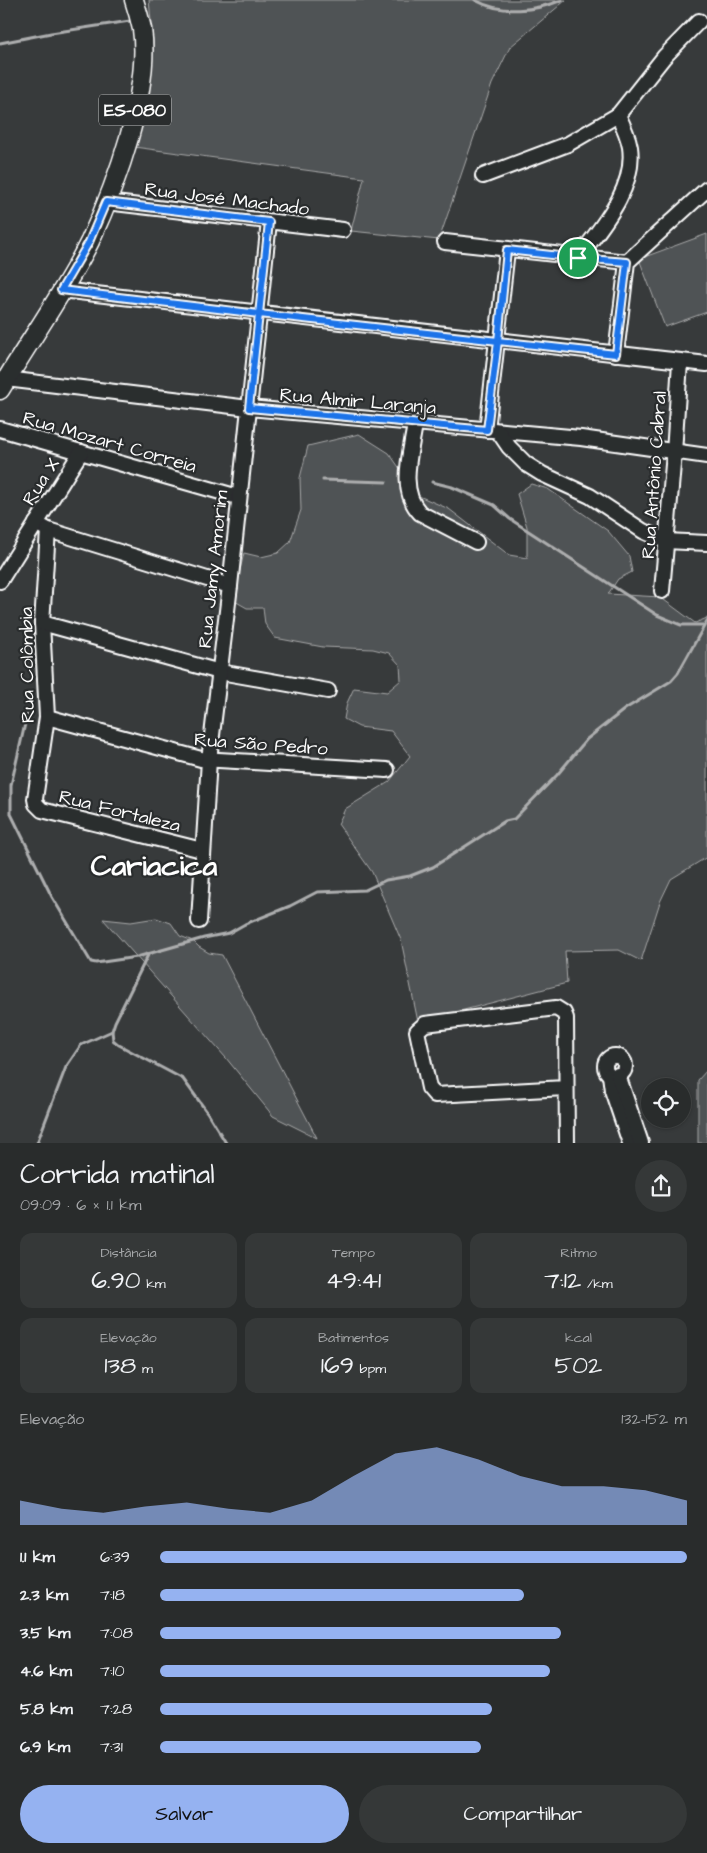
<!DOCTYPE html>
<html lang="pt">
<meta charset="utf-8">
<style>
body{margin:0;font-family:"Architects Daughter",sans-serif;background:#353838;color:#f1f3f6;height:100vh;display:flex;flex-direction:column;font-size:19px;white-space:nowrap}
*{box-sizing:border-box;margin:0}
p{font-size:16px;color:#a5a7a9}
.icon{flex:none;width:28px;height:28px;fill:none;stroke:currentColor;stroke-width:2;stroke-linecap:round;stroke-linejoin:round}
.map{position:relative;height:1143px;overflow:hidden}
.drawer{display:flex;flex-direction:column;background:#292c2c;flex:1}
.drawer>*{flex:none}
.buttons{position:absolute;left:641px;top:1078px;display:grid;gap:10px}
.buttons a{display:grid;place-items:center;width:50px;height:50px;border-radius:50%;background:#292c2c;box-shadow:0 1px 4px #0004,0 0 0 1px #454848;font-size:25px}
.pin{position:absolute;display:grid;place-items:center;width:42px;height:42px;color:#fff;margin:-21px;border:2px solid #fff;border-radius:50%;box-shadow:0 1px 5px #0007}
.round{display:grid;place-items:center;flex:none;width:52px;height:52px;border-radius:26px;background:#353838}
.headline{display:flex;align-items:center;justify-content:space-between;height:85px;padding:0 20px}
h1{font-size:28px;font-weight:600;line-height:38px}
.figures{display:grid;grid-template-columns:repeat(3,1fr);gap:8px;height:85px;padding:5px 20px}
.figures div{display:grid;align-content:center;border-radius:12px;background:#353838;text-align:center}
.figures b{font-size:25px;font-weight:600}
.figures small{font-size:14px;font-weight:400}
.figures p{font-size:14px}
.chart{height:140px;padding:10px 20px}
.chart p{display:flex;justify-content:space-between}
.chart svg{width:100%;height:90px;margin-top:5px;fill:#95b2f1;opacity:.7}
.action{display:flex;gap:10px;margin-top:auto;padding:10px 20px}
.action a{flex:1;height:58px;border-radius:30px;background:#95b2f1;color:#111;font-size:20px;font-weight:600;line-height:58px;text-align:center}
.action a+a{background:#353838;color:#f1f3f6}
ul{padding:0 20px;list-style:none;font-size:16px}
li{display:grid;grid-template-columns:80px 60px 1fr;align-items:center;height:38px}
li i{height:12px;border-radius:6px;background:#95b2f1}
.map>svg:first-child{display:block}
.green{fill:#505354;stroke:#a8a9aa}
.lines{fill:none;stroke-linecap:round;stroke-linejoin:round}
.stream{stroke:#adaeaf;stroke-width:3}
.minor-casing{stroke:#fff;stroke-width:18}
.major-casing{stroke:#fff;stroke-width:21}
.minor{stroke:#2a2d2e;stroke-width:14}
.major{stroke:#2a2d2e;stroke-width:18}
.route-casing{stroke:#fff;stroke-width:10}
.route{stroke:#1a73e8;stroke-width:6}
.labels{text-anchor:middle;stroke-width:4.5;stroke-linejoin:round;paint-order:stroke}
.shield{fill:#2a2d2e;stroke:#bfc0c0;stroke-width:1}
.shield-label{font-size:18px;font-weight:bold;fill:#fff}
.street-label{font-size:19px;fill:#fff;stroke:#2a2d2e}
.town-label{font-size:29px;font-weight:bold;fill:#fff;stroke:#2a2d2e}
</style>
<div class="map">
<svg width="707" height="1143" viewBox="0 0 707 1143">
<rect width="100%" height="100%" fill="#373a3b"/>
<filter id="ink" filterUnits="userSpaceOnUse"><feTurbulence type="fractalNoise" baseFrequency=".02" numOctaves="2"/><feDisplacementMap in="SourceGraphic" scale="10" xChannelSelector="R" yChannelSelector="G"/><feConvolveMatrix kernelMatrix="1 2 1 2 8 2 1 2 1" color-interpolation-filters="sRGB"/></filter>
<g filter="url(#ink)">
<g class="green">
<path d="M 149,0 L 566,0 L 510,47 L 492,84 L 439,240 L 351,231 L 364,178 L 134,147 L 151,83 L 153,42 Z"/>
<path d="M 707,234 L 707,312 L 665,327 L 639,259 Z"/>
<path d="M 359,434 L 389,453 L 419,496 L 449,509 L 509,555 L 527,558 L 527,527 L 517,494 L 531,484 L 548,489 L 608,531 L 629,556 L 632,572 L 618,579 L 608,594 L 660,597 L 695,623 L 707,618 L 707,857 L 671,879 L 660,902 L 641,961 L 619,950 L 565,951 L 567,983 L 418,1022 L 401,940 L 372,872 L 338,824 L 345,809 L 389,782 L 410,756 L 391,731 L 359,727 L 344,719 L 347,703 L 354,688 L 387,692 L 401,680 L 400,665 L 389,653 L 373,649 L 323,647 L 275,638 L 265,624 L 263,608 L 247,608 L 233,600 L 244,553 L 261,557 L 278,553 L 290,542 L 301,510 L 300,478 L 308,446 Z"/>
<path d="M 156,918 L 171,923 L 180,936 L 193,941 L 199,947 L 209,953 L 222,955 L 317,1138 L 273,1116 L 226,1058 L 103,919 L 131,922 Z"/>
<path d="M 707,1070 L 707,1143 L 698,1143 L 698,1080 Z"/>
</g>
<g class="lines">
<g class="stream">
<path d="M 475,0 C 502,15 535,11 562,0"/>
<path d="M 0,43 L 51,33 L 130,21"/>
<path d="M 323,480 L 386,482"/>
<path d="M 432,482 L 452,487 L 494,505 L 510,519 L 657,615 L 681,625 L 703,625"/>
<path d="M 27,715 L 11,785 L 11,814 L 52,897 L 91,962 L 96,963 L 137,957 L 204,938 L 229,933 L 245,924 L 290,906 L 317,892 L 365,890 L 386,880 L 410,876 L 433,867 L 505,821 L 514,819 L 557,775 L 587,739 L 625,709 L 671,681 L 678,673 L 707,621"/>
<path d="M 148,955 L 115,1022 L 112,1031 L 113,1040 L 119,1045 L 183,1079 L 207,1112 L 226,1143"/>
<path d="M 37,1143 L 66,1067 L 81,1045 L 112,1031"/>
</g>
<g class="minor-casing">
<g id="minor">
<path d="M 483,176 L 568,144 L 618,115 L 664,57 L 699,21"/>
<path d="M 106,202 L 343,230"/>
<path d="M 445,242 L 627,262"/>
<path d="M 578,258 C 601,227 636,189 630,147 C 628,136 623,125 618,115"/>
<path d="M 61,290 L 707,364"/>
<path d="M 616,354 L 627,262 L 707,189"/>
<path d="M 6,379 L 249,408 L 581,438 L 707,456"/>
<path d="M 415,424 C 411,452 398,490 420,513 L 476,542"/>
<path d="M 0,429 L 238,497"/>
<path d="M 487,430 L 507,250"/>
<path d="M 498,431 L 509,447 L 526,464 L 542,474 L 590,496 L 643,531 L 666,541 L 707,543"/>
<path d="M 36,523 L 48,530 L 230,586"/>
<path d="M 48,530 L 42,623 L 47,717 L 35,799 L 36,804 L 42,810 L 202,850"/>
<path d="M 0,581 L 81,452"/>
<path d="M 662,591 L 674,453 L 680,362"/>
<path d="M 42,623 L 220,672 L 328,691"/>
<path d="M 47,717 L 201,759 L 387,770"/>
<path d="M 199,921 L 209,760 L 230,586 L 269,222"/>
<circle cx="615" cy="1066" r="10"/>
<path d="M 610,1075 L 612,1090 L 630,1143"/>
<path d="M 618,1075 L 641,1143"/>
<path d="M 565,1088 L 435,1095 L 429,1088 L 417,1031 L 425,1024 L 556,1008 L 564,1013 L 566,1018 L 567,1143"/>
</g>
</g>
<g class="major-casing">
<path id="major" d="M 0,390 C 29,341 64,293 90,241 C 116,185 151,91 142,29 C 140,20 137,9 134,0"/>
</g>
<use href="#minor" class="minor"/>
<use href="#major" class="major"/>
</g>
</g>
<g class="lines" filter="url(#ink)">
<g class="route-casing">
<path id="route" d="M 578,258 L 507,250 L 498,341 L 259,314 L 269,222 L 106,202 L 89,242 L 61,290 L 259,314 L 249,408 L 487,430 L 498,341 L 616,354 L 627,262 L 578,258"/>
</g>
<use href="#route" class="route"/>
</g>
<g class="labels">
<rect class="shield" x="99" y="94.5" width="72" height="31" rx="4"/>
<g class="shield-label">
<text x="135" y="116">ES-080</text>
</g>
<g class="street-label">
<text transform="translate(227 198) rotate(7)" y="7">Rua José Machado</text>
<text transform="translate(358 400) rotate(5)" y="7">Rua Almir Laranja</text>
<text transform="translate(110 441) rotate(16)" y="7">Rua Mozart Correia</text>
<text transform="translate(653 475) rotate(-86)" y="7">Rua Antônio Cabral</text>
<text transform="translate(40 481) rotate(-58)" y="7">Rua X</text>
<text transform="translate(212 569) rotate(-84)" y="7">Rua Jamy Amorim</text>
<text transform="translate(26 665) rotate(-91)" y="7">Rua Colômbia</text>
<text transform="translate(261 743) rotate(4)" y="7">Rua São Pedro</text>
<text transform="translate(120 810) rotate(14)" y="7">Rua Fortaleza</text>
</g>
<g class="town-label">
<text x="154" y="875">Cariacica</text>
</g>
</g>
</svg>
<div class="buttons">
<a><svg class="icon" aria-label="locate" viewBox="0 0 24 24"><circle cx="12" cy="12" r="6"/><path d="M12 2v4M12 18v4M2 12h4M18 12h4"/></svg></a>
</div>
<div class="pin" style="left:578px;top:258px;background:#1e9e55"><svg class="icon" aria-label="arrive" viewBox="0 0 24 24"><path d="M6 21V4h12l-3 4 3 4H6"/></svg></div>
</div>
<section class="drawer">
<div class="headline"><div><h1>Corrida matinal</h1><p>09:09 · 6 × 1.1 km</p></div><a class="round"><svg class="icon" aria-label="share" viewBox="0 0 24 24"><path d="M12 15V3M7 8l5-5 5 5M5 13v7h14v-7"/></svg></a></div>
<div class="figures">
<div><p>Distância</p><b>6.90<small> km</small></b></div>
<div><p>Tempo</p><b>49:41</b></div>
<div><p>Ritmo</p><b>7:12<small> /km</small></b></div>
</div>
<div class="figures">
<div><p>Elevação</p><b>138<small> m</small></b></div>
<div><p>Batimentos</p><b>169<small> bpm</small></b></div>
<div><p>kcal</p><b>502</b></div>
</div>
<div class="chart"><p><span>Elevação</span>132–152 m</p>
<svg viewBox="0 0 160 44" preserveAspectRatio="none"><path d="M0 44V32L10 36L20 38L30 35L40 33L50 36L60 38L70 32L80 20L90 9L100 6L110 12L120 20L130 25L140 25L150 27L160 32V44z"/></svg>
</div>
<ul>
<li><b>1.1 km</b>6:39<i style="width:100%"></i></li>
<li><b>2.3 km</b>7:18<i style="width:69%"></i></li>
<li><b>3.5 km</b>7:08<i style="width:76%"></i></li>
<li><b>4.6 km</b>7:10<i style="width:74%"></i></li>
<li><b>5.8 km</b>7:28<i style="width:63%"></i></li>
<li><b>6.9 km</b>7:31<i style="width:61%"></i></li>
</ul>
<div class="action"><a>Salvar</a><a>Compartilhar</a></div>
</section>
